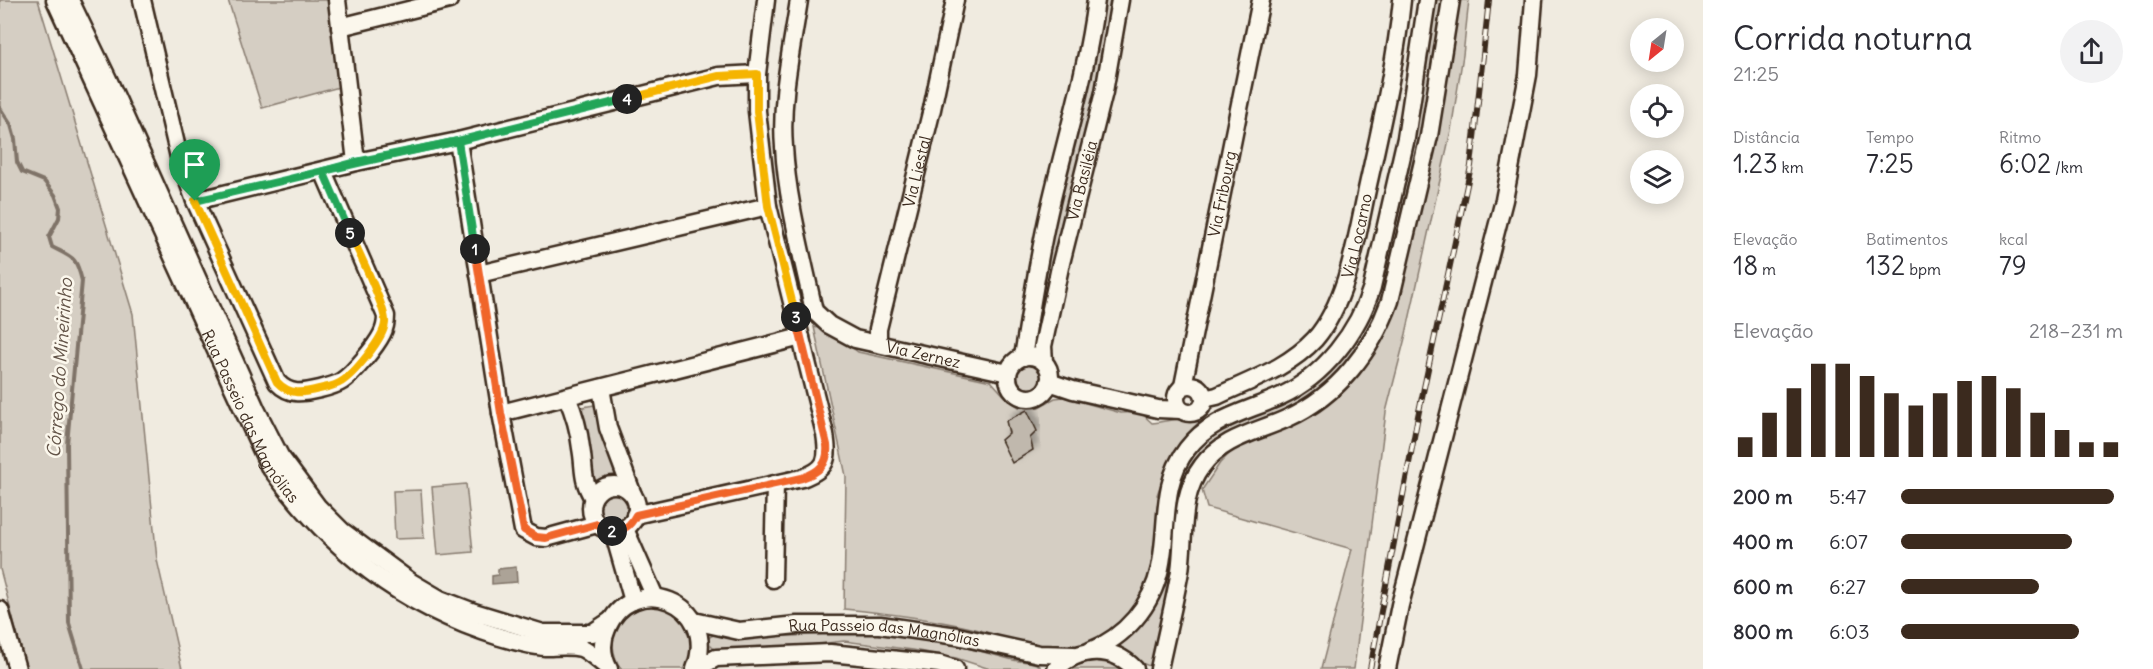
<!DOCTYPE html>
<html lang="pt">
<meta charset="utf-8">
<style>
body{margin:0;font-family:Delius,sans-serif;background:#f2f2f3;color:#2b2b33;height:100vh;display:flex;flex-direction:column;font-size:22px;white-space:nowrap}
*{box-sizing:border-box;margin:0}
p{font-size:20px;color:#7c7c81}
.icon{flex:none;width:33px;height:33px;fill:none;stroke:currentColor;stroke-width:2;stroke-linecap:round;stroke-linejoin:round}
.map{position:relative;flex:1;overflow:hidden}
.details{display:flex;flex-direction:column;background:#fff;width:450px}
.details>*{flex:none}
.needle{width:39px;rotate:210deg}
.tools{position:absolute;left:1630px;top:18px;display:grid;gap:12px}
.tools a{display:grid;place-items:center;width:54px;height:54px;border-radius:50%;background:#fff;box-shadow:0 3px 15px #0003;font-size:30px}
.pin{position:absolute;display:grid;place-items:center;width:51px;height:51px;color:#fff;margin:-62px -26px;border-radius:50% 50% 50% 0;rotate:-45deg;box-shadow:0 0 6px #0007}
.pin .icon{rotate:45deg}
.km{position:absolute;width:30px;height:30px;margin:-15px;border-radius:50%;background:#222;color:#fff;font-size:16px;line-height:30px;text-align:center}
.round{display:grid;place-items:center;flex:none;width:63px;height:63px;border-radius:32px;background:#f2f2f3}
.headline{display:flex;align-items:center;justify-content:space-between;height:102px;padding:0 30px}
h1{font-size:33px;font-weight:600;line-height:45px}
.figures{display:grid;grid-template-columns:repeat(3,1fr);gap:9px;height:102px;padding:6px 30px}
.figures div{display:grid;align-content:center}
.figures b{font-size:26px;font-weight:600}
.figures small{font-size:16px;font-weight:400}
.figures p{font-size:16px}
.chart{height:168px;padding:12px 30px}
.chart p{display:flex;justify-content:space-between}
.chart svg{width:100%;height:108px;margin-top:6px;stroke:#3b2a1e;stroke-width:6}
ul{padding:0 30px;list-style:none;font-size:20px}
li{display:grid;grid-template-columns:96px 72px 1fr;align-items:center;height:45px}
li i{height:15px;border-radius:8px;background:#3b2a1e}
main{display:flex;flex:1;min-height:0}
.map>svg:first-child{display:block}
.green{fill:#d5cec3;stroke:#887c70;stroke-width:1.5}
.water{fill:#aca397;stroke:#7f7367;stroke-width:1.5}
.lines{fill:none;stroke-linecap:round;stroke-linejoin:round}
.stream{stroke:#7f7367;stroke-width:4}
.building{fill:#c0b8ad;stroke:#3b2a1e;stroke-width:1.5;filter:url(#shadow)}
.minor-casing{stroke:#3b2a1e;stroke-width:21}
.minor{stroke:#fbf7ec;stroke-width:16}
.rail-casing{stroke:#3b2a1e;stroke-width:6}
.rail{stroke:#fbf7ec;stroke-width:4;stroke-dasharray:11;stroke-linecap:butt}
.split-1-casing{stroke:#fff;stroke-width:12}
.split-2-casing{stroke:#fff;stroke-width:12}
.split-3-casing{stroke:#fff;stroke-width:12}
.split-4-casing{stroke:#fff;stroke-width:12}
.split-5-casing{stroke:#fff;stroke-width:12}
.split-6-casing{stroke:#fff;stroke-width:12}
.split-1{stroke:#22a559;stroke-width:8}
.split-2{stroke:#f0652b;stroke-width:8}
.split-3{stroke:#f0652b;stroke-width:8}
.split-4{stroke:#f5b400;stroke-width:8}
.split-5{stroke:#22a559;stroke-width:8}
.split-6{stroke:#f5b400;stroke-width:8}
.labels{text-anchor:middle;stroke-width:5;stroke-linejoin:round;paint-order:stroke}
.street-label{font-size:16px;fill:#3b2a1e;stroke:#fbf7ec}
.water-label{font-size:18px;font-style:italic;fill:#635448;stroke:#fbf7ec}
</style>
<main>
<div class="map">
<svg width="1703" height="669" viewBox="0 0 1703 669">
<defs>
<filter id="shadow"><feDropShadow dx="5.5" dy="-5.5" stdDeviation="3" flood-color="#0004"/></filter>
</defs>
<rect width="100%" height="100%" fill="#f0ebe0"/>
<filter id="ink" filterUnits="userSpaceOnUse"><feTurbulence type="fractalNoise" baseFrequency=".0167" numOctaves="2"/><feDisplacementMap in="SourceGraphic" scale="12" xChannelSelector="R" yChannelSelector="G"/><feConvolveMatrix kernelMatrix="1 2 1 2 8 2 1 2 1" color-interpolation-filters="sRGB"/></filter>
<g filter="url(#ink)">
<g class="green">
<path d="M 0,0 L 38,0 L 133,314 L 157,560 L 182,669 L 26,669 L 0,569 Z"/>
<path d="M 228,0 L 334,0 L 343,86 L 262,108 Z"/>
<path d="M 1102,0 L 1116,0 L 1111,30 L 1038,340 L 1030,341 L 1027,336 Z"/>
<path d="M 1434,0 L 1444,0 L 1423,135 L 1385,301 L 1351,362 L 1314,396 L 1279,415 L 1184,484 L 1178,483 L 1192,453 L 1212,434 L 1249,415 L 1354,339 Z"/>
<path d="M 1457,0 L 1469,0 L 1463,55 L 1451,130 L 1406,334 L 1386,412 L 1354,669 L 1321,669 L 1352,549 L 1207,508 L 1202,490 L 1220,463 L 1233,450 L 1371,355 Z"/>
<path d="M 814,327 L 830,331 L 858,352 L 991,381 L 1008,400 L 1019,407 L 1037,408 L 1055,398 L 1064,397 L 1121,413 L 1140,412 L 1152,423 C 1171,421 1188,416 1207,415 C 1178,439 1169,461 1157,495 L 1162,498 L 1147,589 C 1126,633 1082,657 1034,646 C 1011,640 990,632 967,627 C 926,618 886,613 844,609 L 846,476 Z"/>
<circle cx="1030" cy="378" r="17"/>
<path d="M 594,405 L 618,476 L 595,483 L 593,482 L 588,439 L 582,411 L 583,407 Z"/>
<path d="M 466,484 L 473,552 L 438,555 L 432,487 Z"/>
<path d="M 421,490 L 424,538 L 395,539 L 393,491 Z"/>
<circle cx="614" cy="508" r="17"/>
<path d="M 1177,505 L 1181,506 L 1176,558 L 1151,666 C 1139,664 1128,653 1119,645 L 1119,641 C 1172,602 1169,565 1177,505 Z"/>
<path d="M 654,605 C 673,607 693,620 695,641 C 696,649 690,661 688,669 L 621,669 C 602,638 620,609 654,605 Z"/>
<path d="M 878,631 C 924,638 968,647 1013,660 C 1022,662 1033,661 1040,666 L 1040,669 L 990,669 L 956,658 L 913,650 L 844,641 L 778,649 L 714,649 L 709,644 L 708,638 L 713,635 L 793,636 Z"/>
<path d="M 1094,661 L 1112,664 L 1120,669 L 1070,669 L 1085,662 Z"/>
</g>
<path class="water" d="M 516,567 L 517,582 L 492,584 L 492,576 L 498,575 L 498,569 Z"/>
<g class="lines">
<path class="stream" d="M 0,108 L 11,125 L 15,139 L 17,162 L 22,172 L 44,181 L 55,195 L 60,208 L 59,218 L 49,237 L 52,247 C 73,258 76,256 82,281 L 67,444 L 69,623 L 83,669"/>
</g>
<path class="building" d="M 1027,410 L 1037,431 L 1030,438 L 1033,450 L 1012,463 L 1001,440 L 1009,433 L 1006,421 Z"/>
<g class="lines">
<g class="minor-casing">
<g id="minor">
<path id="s1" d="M 55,0 L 269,466 C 331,550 400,606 500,637 C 514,641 530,646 545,647 C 555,647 571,645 581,648 C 590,652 599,661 607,667"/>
<path d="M 70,0 L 108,79 L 257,411 L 280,456 L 318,507 L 342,531 L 411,582 L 440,599 L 474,612 L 543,633 L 592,633 L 610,621"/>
<path d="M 142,0 L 179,157 L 195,201 L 277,382 C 290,396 303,393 320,389 C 328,387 336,385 342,381 C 354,373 376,346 382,334 C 385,328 386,322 386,316 L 323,171"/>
<path d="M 337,0 L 356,162"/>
<path id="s2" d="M 799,0 C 792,48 780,98 784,147 C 787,201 803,258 814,311 L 829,325 L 855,339 L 1008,373"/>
<path d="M 340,27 L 449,0"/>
<path d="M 458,141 L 501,413 L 523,530 L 536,537 L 546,538 L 597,524"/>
<path d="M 195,201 L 356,162 L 458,141 L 719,76 L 757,74"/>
<path d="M 479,274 L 768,206"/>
<path id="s3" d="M 878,343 L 878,329 L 932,109 L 955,0"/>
<circle cx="1029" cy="377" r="21"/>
<path d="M 1023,357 C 1031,308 1038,259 1049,211 C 1065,141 1087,72 1096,0"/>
<path id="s4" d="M 1044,362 L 1043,346 L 1060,267 L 1104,92 L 1120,0"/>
<path d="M 1049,382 L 1073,390 L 1158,409 L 1181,410"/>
<circle cx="1190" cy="399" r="14"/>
<path id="s5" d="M 1183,386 L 1261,0"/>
<path d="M 601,388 L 608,428 L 633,495"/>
<path d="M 567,397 C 574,413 579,430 581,448 C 585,469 581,479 593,498"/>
<path id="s6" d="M 1204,399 L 1217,396 C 1251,380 1288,368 1315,339 C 1350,299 1358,227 1370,176 C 1383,117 1396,60 1402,0"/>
<path d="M 501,413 L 801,337"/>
<circle cx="614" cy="508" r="23"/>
<path d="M 635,515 L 802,478 C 827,469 829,460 825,434 L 768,206 L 757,111 L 757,74 L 766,0"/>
<path d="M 625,529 L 655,597"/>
<path d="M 613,531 L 633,601"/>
<path d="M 773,579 L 775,484"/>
<path d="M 0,610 L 17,669"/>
<path id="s7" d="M 694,621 L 739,631 L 797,625 L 880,625 L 957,636 L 1039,654 L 1074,655"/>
<path d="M 1090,651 C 1125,637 1152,606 1160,568 C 1169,527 1160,484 1187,449 C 1211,417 1247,412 1281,396 C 1324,376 1358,332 1372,287 L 1406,138 L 1427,0"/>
<path d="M 609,669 C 602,656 601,642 607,629 C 631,569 721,601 695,669"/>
<path d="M 696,669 L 716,658 L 830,653 L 939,664 L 955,669"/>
<path d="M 1056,669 C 1079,647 1112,645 1135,669"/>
<path d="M 1159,669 C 1166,636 1174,604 1180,571 C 1185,535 1179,496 1202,466 C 1223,437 1258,432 1288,418 C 1338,395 1372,351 1390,301 L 1429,136 L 1451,0"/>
<path d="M 1387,669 L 1400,605 L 1504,200 L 1528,75 L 1534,0"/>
</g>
</g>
<use href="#minor" class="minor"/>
<g class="rail-casing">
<path id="rail" d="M 1370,669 L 1418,416 L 1471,166 L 1489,0"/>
</g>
<use href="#rail" class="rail"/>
</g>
</g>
<g class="lines" filter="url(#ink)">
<g class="split-1-casing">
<path id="split-1" d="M 195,201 C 283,181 370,159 458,141 L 475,249"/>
</g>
<g class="split-2-casing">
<path id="split-2" d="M 475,249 L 501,413 L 524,530 L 536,537 L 546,538 L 597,524 L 607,531 L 612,531"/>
</g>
<g class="split-3-casing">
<path id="split-3" d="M 612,531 C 625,530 630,526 636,515 L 802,478 C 819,472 829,464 827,445 L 796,317"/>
</g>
<g class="split-4-casing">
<path id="split-4" d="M 627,99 L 719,76 L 757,74 L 757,111 L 768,206 L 796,317"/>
</g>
<g class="split-5-casing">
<path id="split-5" d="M 350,233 L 323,171 L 356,162 L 458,141 L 627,99"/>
</g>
<g class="split-6-casing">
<path id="split-6" d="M 195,201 L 277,382 C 290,396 303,393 319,389 C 327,387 335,386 341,382 C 354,374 384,338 385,323 C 387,309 357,249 350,233"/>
</g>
<use href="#split-1" class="split-1"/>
<use href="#split-2" class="split-2"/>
<use href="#split-3" class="split-3"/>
<use href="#split-4" class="split-4"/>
<use href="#split-5" class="split-5"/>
<use href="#split-6" class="split-6"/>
</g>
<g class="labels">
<g class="street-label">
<text dy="6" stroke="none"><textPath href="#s3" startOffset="176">Via Liestal</textPath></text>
<text dy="6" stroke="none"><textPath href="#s4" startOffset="186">Via Basiléia</textPath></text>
<text dy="6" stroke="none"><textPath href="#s5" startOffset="196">Via Fribourg</textPath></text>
<text dy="6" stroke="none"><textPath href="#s6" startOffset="240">Via Locarno</textPath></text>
<text dy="6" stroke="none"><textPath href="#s2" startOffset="435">Via Zernez</textPath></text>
<text dy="6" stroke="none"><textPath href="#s1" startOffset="460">Rua Passeio das Magnólias</textPath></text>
<text dy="6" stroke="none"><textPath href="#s7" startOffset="192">Rua Passeio das Magnólias</textPath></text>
</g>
<g class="water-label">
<text transform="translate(60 368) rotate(-86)" y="6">Córrego do Mineirinho</text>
</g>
</g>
</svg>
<div class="tools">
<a><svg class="needle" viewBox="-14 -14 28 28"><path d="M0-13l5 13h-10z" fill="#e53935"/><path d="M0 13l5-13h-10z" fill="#7c7c81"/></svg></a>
<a><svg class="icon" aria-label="locate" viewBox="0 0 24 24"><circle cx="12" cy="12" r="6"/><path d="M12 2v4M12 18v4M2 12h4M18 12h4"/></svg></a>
<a><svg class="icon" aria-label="layers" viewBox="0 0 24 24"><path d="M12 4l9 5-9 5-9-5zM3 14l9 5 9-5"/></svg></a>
</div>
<div class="pin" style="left:195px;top:201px;background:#1e9e55"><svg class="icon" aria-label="arrive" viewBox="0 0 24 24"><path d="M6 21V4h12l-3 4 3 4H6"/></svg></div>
<b class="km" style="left:475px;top:249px">1</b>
<b class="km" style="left:612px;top:531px">2</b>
<b class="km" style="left:796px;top:317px">3</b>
<b class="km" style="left:627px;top:99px">4</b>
<b class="km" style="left:350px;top:233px">5</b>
</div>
<section class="details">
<div class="headline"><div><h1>Corrida noturna</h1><p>21:25</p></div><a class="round"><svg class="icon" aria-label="share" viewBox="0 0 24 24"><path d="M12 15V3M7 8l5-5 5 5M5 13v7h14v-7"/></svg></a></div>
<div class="figures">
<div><p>Distância</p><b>1.23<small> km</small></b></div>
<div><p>Tempo</p><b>7:25</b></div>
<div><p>Ritmo</p><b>6:02<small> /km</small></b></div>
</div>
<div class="figures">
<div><p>Elevação</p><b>18<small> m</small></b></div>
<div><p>Batimentos</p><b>132<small> bpm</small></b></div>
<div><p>kcal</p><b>79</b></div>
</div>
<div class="chart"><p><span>Elevação</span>218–231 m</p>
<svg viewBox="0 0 160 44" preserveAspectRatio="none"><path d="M5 44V36M15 44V26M25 44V16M35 44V6M45 44V6M55 44V11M65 44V18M75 44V23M85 44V18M95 44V13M105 44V11M115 44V16M125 44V26M135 44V33M145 44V38M155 44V38"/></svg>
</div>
<ul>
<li><b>200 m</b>5:47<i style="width:96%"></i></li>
<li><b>400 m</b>6:07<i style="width:77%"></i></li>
<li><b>600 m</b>6:27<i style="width:62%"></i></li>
<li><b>800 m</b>6:03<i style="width:80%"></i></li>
</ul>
</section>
</main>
